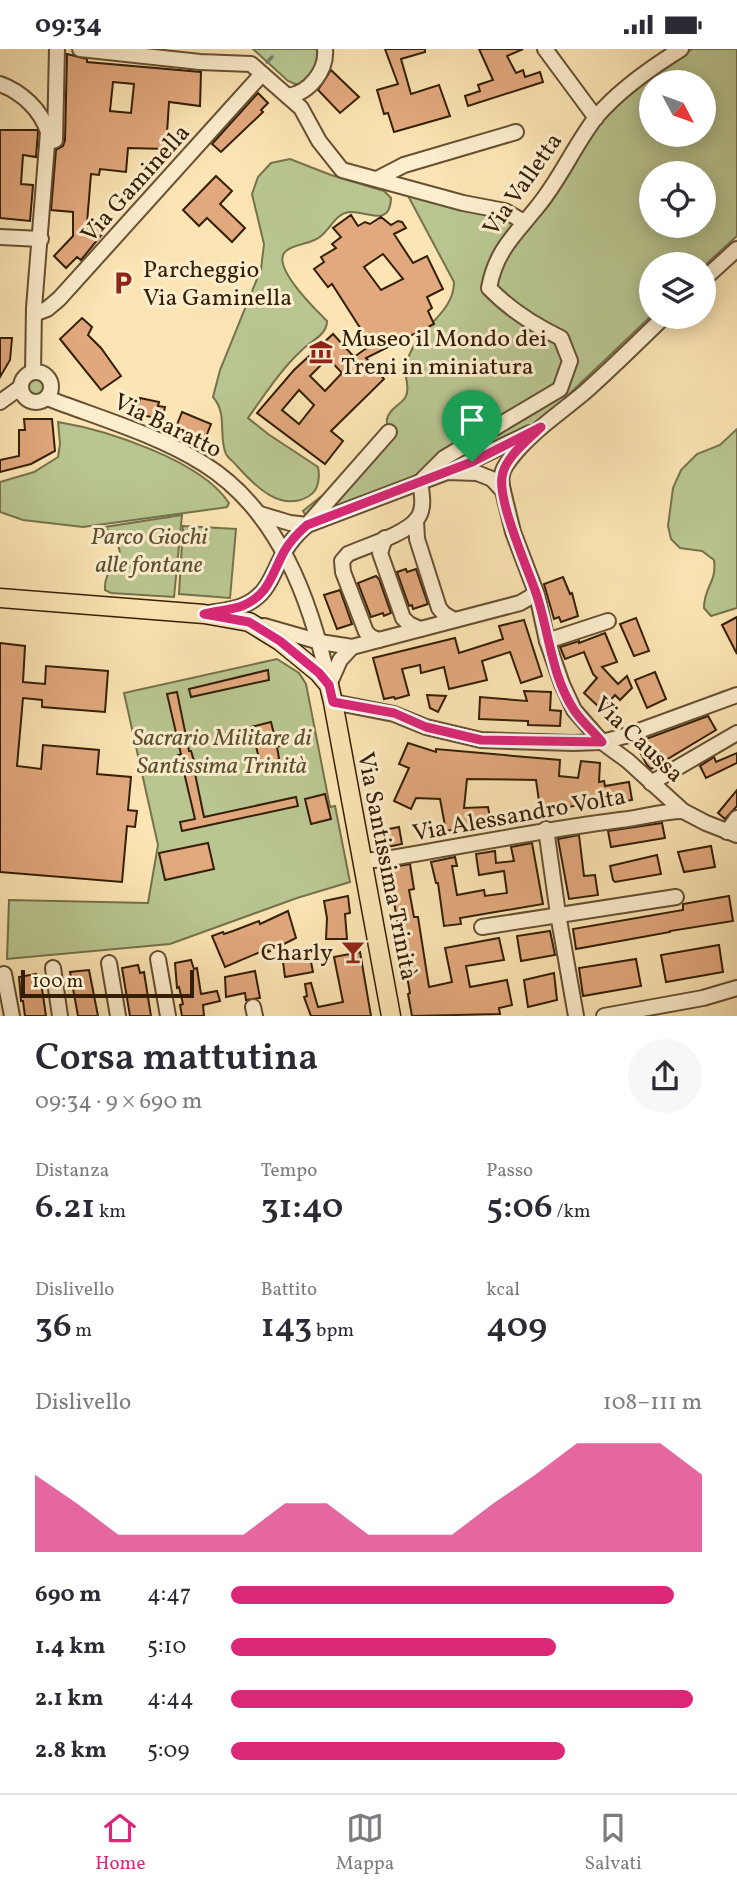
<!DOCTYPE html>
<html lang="it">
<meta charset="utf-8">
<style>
body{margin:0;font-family:Vollkorn,serif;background:#f7f7f7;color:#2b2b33;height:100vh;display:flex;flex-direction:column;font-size:26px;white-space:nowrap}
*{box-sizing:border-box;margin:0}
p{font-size:23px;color:#7c7c81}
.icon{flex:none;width:38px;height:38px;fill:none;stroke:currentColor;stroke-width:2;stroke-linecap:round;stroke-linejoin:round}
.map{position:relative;height:967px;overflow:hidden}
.side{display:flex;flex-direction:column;background:#fff;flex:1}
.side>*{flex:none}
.needle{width:46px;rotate:131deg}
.tools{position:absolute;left:639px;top:21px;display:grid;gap:14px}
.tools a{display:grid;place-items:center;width:77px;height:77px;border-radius:50%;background:#fff;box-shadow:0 4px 18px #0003;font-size:35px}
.scale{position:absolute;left:21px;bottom:18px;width:173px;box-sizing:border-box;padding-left:7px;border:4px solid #341f06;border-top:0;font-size:19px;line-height:24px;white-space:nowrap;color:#341f06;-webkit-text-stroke:5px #fdeece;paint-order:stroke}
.pin{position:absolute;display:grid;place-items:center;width:60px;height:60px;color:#fff;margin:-72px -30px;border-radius:50% 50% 50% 0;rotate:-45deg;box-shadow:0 0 7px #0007}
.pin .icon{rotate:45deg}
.round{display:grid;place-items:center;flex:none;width:74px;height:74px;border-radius:37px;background:#f7f7f7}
.headline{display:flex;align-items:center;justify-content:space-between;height:119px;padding:0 35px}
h1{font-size:38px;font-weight:600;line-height:52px}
.figures{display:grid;grid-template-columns:repeat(3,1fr);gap:10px;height:119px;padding:7px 35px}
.figures div{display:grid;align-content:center}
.figures b{font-size:35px;font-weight:600}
.figures small{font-size:19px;font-weight:400}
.figures p{font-size:19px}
.chart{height:196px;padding:14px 35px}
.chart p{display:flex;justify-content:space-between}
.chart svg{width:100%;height:126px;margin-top:7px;fill:#db2777;opacity:.7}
ul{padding:0 35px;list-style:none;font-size:23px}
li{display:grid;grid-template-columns:112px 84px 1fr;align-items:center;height:52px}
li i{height:18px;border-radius:9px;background:#db2777}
.status{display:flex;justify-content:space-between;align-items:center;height:49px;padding:0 35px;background:#fff;direction:ltr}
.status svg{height:19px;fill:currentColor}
.tab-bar{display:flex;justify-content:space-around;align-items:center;height:98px;border-top:2px solid #e1e1e2;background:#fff;font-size:19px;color:#7c7c81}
.tab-bar a{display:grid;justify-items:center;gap:4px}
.tab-bar .current{color:#db2777}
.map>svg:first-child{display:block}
.green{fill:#b9c691;stroke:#76724c;stroke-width:2;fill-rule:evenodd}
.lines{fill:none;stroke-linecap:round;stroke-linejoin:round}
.stream{stroke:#757e6f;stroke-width:3.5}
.building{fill:#e3a97e;stroke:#341f06;stroke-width:2;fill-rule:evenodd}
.minor-casing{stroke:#665032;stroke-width:18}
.major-casing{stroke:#341f06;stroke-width:21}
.minor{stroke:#fdeece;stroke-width:14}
.major{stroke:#fce5b4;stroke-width:18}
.route-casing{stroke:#fff;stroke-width:14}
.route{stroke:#db2777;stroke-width:9}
.labels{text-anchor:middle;stroke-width:6;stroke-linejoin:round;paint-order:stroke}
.street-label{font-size:24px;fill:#341f06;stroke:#fdeece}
.poi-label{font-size:24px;fill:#341f06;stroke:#fdeece;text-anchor:start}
.park-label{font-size:24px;font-style:italic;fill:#5c5130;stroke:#fdeece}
</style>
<div class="status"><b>09:34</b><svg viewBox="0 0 49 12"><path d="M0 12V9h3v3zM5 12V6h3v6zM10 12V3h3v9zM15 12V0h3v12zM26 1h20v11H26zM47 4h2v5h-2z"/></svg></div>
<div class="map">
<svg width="737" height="967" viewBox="0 0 737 967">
<rect width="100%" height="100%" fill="#fce5b4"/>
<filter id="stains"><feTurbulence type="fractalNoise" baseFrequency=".00286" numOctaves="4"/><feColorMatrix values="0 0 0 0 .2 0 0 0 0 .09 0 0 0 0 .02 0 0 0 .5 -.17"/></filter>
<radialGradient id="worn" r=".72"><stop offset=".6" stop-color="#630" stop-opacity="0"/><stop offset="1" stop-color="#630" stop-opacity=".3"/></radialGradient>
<g class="green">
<path d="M 253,0 L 322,0 L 319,19 L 304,35 L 295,35 L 288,32 Z"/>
<path d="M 692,0 L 737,0 L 737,187 L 704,217 L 651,215 L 651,267 L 541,372 L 428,423 L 308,470 L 303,462 L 390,392 C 389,386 386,376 387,370 C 389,360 400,356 405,349 C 410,341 406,331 405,322 C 405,313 410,304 414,296 C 427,274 454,261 454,233 L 406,143 L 500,167 L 526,180 L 599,74 L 616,55 ZM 651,33 L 704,33 L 704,86 L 651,86 ZM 651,124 L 704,124 L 704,177 L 651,177 Z"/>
<path d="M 290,110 L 331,126 L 384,142 L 391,149 C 390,179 367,162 350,163 C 336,164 331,179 321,187 C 311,196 295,194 286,202 C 269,216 317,262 327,272 C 327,286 312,291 303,300 C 282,319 265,345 248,369 L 268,385 L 318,418 C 320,428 319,441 309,447 C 281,464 255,437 237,417 C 234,413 228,409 226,405 C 218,387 228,365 213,348 L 220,321 L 261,220 L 264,195 L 252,145 L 258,128 L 271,114 Z"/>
<circle cx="36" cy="338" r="10"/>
<path d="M 58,373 C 106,381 201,411 229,454 L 227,458 L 221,459 L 83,478 L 23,471 L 0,463 L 0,433 L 34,423 L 58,408 L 60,395 Z"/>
<path d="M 737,380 L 737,559 L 711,567 L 704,559 C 704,537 717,534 714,511 L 702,502 L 680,499 L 671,490 L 668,477 L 673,439 L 681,421 L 697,405 L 720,396 Z"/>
<path d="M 182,466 L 174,548 L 111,544 L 105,541 C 103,511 139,515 105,478 Z"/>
<path d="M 183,477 L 236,480 L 230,549 L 179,545 Z"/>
<path d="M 277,610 L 299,624 L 306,635 L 330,758 L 335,757 L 350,833 L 297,849 L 170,895 L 7,910 L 9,851 L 148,854 L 158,796 L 124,644 Z"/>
</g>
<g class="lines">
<path class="stream" d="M 267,13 L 272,8"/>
</g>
<g class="building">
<path d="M 385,0 L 425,0 L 425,3 L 401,10 L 411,45 L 439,36 L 450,67 L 394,83 L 388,64 L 384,65 L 377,41 L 398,35 Z"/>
<path d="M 479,0 L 523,0 L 507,7 L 516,24 L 523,21 L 525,28 L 540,23 L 543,33 L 468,57 L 465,47 L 480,42 L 478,36 L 493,31 Z"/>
<path d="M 67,5 L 87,10 L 87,13 L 201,23 L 200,57 L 169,53 L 166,100 L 128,99 L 126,123 L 100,120 L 99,126 L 91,125 L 86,186 L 98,172 L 103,184 L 81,211 L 77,208 L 66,219 L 54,207 L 73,187 L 73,163 L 51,161 L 56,101 L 63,97 L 65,91 ZM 113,33 L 134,35 L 131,64 L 110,62 Z"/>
<path d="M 331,21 L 359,48 L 340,64 L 318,41 Z"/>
<path d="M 258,44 L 268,54 L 261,61 L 263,63 L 221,103 L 212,95 Z"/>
<path d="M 0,81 L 37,81 L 38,83 L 36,108 L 23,106 L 21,135 L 33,136 L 30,172 L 0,169 Z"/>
<path d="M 216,127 L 232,142 L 220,155 L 245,179 L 232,193 L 207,169 L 199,177 L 183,161 Z"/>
<path d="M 351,166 L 358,177 L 365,173 L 370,175 L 381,168 L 391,176 L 398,172 L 402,173 L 406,179 L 394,185 L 413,214 L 427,207 L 443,240 L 427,248 L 432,259 L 428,262 L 434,275 L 366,309 L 384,330 L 331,382 L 343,392 L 325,415 L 257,364 L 294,321 L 333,285 L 354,308 L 371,296 L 332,235 L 328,238 L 314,220 L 324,213 L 321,208 L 336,199 L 332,195 L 341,188 L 333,179 ZM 383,205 L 403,230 L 381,241 L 364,218 ZM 328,309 L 342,324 L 325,342 L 310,327 ZM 299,341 L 314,356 L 299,375 L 282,361 Z"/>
<path d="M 82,269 L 92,278 L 88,286 L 101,299 L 121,327 L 101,341 L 60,290 Z"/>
<path d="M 0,289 L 12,289 L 10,311 L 0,328 Z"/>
<path d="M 140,349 L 159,353 L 158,357 L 165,358 L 162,370 L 131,364 L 133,351 L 139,353 Z"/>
<path d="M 182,363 L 211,375 L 202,398 L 173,386 Z"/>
<path d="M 24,370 L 52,370 L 55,402 L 31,415 L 0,423 L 0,411 L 19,407 L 19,381 L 25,381 Z"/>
<path d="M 406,520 L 407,523 L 416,520 L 428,555 L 413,560 L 412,556 L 409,557 L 397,523 Z"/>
<path d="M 376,527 L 379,530 L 391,564 L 384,567 L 383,564 L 371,568 L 358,534 Z"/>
<path d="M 563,528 L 570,545 L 572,544 L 578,567 L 561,573 L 559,568 L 554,570 L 544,535 Z"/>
<path d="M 340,541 L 352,575 L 337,580 L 324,546 Z"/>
<path d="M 737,568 L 737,605 L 722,576 Z"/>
<path d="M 636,569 L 649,602 L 634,607 L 620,575 Z"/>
<path d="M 524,571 L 542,627 L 521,634 L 510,603 L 482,612 L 487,631 L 449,640 L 444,618 L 421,624 L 420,616 L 402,620 L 409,646 L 395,650 L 394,648 L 384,650 L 373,609 L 455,589 L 459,604 L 503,590 L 499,577 Z"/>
<path d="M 605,584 L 617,613 L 602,618 L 618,635 L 627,627 L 632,639 L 620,651 L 615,646 L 602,661 L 584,644 L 597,629 L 593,625 L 584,603 L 565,610 L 560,598 L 579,592 L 579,594 Z"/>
<path d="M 0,594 L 25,597 L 23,633 L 45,635 L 46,617 L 108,622 L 105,663 L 42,658 L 42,651 L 23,649 L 17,717 L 41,720 L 43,696 L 99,701 L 97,725 L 131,728 L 128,761 L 137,762 L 135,778 L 127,777 L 122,833 L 0,823 Z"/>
<path d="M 268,621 L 269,631 L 191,648 L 189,640 Z"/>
<path d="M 655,623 L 666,650 L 647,659 L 635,631 Z"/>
<path d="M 524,642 L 551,643 L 550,661 L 561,662 L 560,677 L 528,676 L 528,672 L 479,670 L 480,648 L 527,652 Z"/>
<path d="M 177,643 L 189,702 L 191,702 L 195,715 L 193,715 L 204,768 L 296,748 L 298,757 L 182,782 L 180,773 L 195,770 L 183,719 L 178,706 L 181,705 L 167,645 Z"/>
<path d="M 427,646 L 446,647 L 438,663 L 430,659 Z"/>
<path d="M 708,667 L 716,681 L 651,720 L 647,716 L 635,694 Z"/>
<path d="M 271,673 L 274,685 L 279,684 L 282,696 L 277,698 L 279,709 L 277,713 L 266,717 L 260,713 L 251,678 Z"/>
<path d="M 408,694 L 436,703 L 436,700 L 560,711 L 559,727 L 578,729 L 581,712 L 600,714 L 599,733 L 604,732 L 605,737 L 629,733 L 632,751 L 589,758 L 588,755 L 567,758 L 568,762 L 541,766 L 536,731 L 467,730 L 464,759 L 488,758 L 491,774 L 446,782 L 440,750 L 416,749 L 411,760 L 394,752 L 409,719 L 399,715 Z"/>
<path d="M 737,704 L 737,714 L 706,729 L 700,717 L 714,708 L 716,713 Z"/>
<path d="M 737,741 L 737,757 L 725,770 L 718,764 Z"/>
<path d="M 325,745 L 331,770 L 311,775 L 305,750 Z"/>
<path d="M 662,774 L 665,789 L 611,798 L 608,782 Z"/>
<path d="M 399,778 L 402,795 L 387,798 L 384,781 Z"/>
<path d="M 579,786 L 584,827 L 595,826 L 598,846 L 569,850 L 558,790 Z"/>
<path d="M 208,794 L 214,820 L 165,831 L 159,804 Z"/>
<path d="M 532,794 L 543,855 L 460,869 L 461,875 L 444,877 L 438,834 L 436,834 L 431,813 L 455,808 L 457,817 L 452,817 L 457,846 L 484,841 L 485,847 L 507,844 L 504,822 L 479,826 L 476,805 L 495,802 L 496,814 L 514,812 L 511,798 Z"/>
<path d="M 711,797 L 715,818 L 684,823 L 678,803 Z"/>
<path d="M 657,806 L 661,825 L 615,833 L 613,831 L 610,817 Z"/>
<path d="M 410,815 L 414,840 L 409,841 L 414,868 L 418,868 L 429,938 L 452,933 L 445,899 L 499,889 L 504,911 L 466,917 L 470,938 L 507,931 L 512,956 L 499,959 L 500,965 L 412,967 L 408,945 L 410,944 L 388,819 Z"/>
<path d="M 348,847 L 350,864 L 345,865 L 347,890 L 326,890 L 327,869 L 324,852 Z"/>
<path d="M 729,847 L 733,872 L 670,882 L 670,883 L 576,900 L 573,880 L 683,861 L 683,855 Z"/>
<path d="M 288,862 L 296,889 L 268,903 L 267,900 L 225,918 L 212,887 L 223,883 L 224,885 L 233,882 L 259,872 L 260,875 Z"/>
<path d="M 550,882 L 555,906 L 521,912 L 517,887 Z"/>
<path d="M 719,896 L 723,923 L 666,933 L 661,906 Z"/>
<path d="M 360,903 L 371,967 L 311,967 L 304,948 L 307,947 L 305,935 L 311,934 L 318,958 L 343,953 L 334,908 Z"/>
<path d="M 310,908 L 313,923 L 285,928 L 283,913 Z"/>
<path d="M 636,910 L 641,937 L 583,947 L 579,919 Z"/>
<path d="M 191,911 L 194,920 L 197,919 L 201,945 L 217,942 L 220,952 L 203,956 L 204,967 L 182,967 L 180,956 L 183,955 L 179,938 L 177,939 L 175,914 Z"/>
<path d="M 138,916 L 140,924 L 144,923 L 151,967 L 130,967 L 122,919 Z"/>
<path d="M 89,921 L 98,967 L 78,967 L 70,923 Z"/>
<path d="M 255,922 L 260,949 L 246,951 L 245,944 L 226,948 L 225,928 Z"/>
<path d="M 554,924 L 557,951 L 528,958 L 524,931 Z"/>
<path d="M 36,925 L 37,934 L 41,933 L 46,967 L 25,967 L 23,952 L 21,952 L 19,928 Z"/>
</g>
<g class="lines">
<g class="minor-casing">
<g id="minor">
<path d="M 80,0 L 200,13 L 251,15 L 301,59 L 319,92 L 342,121 L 463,154 L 505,162 L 524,173"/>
<path d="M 545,0 L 596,69"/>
<path d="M 0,35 C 22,43 41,61 48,83 L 34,259 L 33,323"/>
<path d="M 288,47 C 309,44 327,22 325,0"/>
<path d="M 53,92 L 55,91 L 57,0"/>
<path d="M 377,130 L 404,116 L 516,83"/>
<path d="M 0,188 L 41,190"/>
<path d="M 704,230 L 737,200"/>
<path d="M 34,265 L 47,260 L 59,250 L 262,25"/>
<circle cx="36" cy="338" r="15"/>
<path d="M 47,349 C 99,369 156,385 204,415 C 279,462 311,552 329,635"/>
<path d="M 0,353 L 21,338"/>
<path d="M 454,420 L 530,384"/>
<path d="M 423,430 L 444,409 L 560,340 L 570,312 L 561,289 C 534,276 510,261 489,239 C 496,201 515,186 538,157 C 561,129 575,95 597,67 C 620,40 652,18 681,0"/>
<path d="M 503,442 C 501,433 500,425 506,416 C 526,386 558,366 585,343 C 612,319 638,293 664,268"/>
<path d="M 260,465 L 290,474 L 307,476"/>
<path d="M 416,471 L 417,490 L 439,559 L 444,565 L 454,571"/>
<path d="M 307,476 L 447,423 L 477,424 L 492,430 L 503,442 L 513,483 L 537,546 L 547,592 L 562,635 L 574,661 L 602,693 L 628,712 L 683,762 L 706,774 L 737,786"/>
<path d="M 385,489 L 380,504 L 403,569 L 409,575 L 420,580"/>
<path d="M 209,564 C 220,562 232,561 242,557 C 270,546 272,523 285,502 C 291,491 298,484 307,476 L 389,383"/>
<path d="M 264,577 L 320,593 L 352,598 L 520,554 L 532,547 L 535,541"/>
<path d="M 379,591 L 371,588 L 366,583 L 343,523 L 342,512 L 348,505 C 366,497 406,485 417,470 C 425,460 422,445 420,433"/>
<path d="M 547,592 L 608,572"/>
<path d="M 329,636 L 340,611 L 352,598"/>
<path d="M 333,653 L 394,665 L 426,678 L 481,691 L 573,694 L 602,693 L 625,687 L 737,646"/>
<path d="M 651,734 L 737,684"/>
<path d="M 546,780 L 558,865 L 576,967"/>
<path d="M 727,783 L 737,769"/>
<path d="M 362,812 L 385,810 C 463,797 541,781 620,771 C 641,769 661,762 683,762"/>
<path d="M 482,878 L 676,848"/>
<path d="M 158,910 L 168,967"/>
<path d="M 109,914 L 118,967"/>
<path d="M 53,919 L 60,967"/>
<path d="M 4,925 L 12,967"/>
<path d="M 253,958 L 255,967"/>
<path d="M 604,967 L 703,949 L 737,939"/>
</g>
</g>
<g class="major-casing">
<path id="major" d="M 0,549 L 204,565 L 249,573 L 280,592 L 319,624 L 329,636 L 333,653 L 391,967"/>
</g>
<use href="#minor" class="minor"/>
<use href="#major" class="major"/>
</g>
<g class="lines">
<g class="route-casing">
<path id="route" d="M 541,378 C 528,391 504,409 502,428 C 498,453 527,518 536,544 C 549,582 551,626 574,661 C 581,672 593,682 602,693 L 481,691 L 426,678 L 394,664 L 333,653 L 329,636 L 319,624 L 280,592 L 249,573 L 204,565 C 216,562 231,561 242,557 C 270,546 272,523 285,501 C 291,491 298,484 307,476 L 472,413 Z"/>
</g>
<use href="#route" class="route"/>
</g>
<defs>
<g id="parking-bare" transform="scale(1.89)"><path d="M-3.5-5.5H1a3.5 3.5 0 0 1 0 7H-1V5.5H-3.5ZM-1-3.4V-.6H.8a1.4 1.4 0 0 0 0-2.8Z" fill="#8f2418" stroke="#fdeece" stroke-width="2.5" paint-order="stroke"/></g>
<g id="museum-bare" transform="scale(1.89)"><path d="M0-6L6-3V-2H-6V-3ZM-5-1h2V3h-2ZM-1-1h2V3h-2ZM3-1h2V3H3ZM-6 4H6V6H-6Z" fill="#8f2418" stroke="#fdeece" stroke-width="2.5" paint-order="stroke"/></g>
<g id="bar-bare" transform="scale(1.89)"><path d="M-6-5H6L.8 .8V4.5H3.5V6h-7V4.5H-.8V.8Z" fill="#8f2418" stroke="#fdeece" stroke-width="2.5" paint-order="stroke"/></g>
</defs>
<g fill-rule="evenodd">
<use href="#parking-bare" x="123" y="234"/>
<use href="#museum-bare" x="321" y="303"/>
<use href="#bar-bare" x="353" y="903"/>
</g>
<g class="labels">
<g class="street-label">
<text transform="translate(135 134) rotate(-48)" y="8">Via Gaminella</text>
<text transform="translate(522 135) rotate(-55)" y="8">Via Valletta</text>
<text transform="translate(168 376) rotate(26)" y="8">Via Baratto</text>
<text transform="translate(639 690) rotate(43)" y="8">Via Caussa</text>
<text transform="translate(519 765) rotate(-10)" y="8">Via Alessandro Volta</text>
<text transform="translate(388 817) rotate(79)" y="8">Via Santissima Trinità</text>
</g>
<g class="poi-label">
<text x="143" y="228">Parcheggio<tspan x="143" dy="28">Via Gaminella</tspan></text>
<text x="341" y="297">Museo il Mondo dei<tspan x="341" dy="28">Treni in miniatura</tspan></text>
<text x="333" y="911" text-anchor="end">Charly</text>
</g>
<g class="park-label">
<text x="149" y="495">Parco Giochi<tspan x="149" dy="28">alle fontane</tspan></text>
<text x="222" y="696">Sacrario Militare di<tspan x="222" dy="28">Santissima Trinità</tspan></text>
</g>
</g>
<rect width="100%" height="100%" filter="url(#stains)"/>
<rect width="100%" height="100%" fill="url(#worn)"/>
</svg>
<div class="tools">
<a><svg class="needle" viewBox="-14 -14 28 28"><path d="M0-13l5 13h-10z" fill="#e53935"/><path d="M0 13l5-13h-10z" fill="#7c7c81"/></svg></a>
<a><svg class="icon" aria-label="locate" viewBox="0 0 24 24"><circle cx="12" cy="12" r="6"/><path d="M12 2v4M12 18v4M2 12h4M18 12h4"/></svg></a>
<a><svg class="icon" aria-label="layers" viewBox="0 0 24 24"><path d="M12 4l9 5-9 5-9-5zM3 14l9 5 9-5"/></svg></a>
</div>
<div class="scale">100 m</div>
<div class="pin" style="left:472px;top:413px;background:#1e9e55"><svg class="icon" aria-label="arrive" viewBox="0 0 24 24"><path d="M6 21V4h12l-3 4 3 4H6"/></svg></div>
</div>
<section class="side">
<div class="headline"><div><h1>Corsa mattutina</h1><p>09:34 · 9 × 690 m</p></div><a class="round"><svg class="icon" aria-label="share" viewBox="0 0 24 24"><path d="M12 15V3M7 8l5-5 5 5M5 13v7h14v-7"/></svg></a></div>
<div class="figures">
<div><p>Distanza</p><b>6.21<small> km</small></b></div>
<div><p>Tempo</p><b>31:40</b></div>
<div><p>Passo</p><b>5:06<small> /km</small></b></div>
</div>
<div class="figures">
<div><p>Dislivello</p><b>36<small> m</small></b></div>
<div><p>Battito</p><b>143<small> bpm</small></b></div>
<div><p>kcal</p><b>409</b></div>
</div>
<div class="chart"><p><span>Dislivello</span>108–111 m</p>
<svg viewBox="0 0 160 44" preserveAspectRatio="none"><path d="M0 44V17L10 27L20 38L30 38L40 38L50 38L60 27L70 27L80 38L90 38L100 38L110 27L120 17L130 6L140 6L150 6L160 17V44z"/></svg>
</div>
<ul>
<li><b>690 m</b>4:47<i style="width:94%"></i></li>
<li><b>1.4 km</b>5:10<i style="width:69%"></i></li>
<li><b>2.1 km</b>4:44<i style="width:98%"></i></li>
<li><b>2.8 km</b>5:09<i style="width:71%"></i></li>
</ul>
</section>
<nav class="tab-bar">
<a class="current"><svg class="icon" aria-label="home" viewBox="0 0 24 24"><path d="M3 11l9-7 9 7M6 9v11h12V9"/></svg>Home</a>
<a><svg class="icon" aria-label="map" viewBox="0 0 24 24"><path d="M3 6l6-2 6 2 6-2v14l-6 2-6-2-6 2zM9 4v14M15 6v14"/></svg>Mappa</a>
<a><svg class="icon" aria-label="saved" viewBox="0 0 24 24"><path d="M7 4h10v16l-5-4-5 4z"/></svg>Salvati</a>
</nav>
